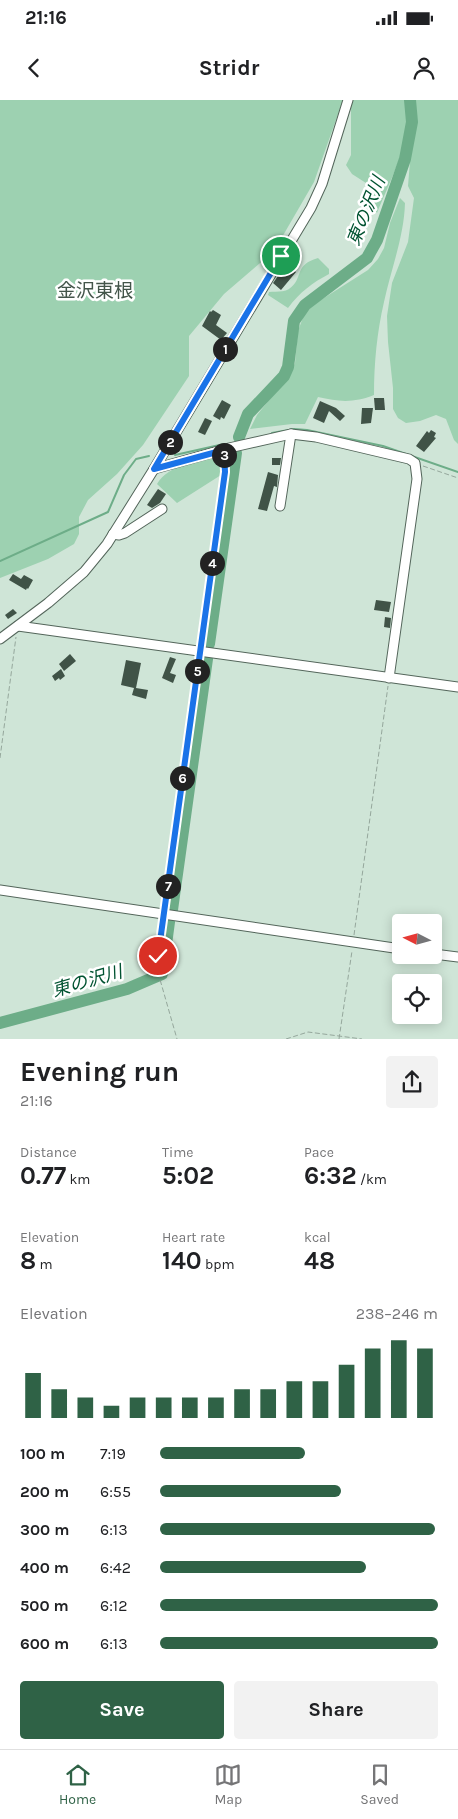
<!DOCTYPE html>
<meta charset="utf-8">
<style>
body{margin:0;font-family:Karla,"Noto Sans JP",sans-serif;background:#f2f2f2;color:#202124;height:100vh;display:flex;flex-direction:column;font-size:19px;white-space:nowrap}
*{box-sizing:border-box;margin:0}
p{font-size:16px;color:#757577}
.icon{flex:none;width:28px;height:28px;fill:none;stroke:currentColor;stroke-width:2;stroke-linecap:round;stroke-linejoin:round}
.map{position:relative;height:939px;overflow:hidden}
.panel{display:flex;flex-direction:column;background:#fff;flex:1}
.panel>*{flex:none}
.needle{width:32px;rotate:276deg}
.fabs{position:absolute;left:392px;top:814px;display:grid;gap:10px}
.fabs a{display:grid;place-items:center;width:50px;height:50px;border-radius:5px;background:#fff;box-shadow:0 2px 12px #0003;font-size:25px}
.pin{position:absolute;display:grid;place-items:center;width:42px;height:42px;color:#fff;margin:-21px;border:2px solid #fff;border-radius:50%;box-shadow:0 1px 5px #0007}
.km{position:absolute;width:25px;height:25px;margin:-12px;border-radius:50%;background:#222;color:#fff;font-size:14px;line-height:25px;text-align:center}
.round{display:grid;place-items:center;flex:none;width:52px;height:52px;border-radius:5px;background:#f2f2f2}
.summary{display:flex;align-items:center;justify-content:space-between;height:85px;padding:0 20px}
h1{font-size:28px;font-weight:700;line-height:38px}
.metrics{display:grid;grid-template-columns:repeat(3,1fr);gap:8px;height:85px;padding:5px 20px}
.metrics div{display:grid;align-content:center}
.metrics b{font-size:25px;font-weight:700}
.metrics small{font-size:14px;font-weight:400}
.metrics p{font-size:14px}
.chart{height:140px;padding:10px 20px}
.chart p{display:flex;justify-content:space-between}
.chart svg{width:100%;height:90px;margin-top:5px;stroke:#2f6246;stroke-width:6}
.cta{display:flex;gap:10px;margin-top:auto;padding:10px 20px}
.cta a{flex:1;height:58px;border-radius:5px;background:#2f6246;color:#fff;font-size:20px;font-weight:700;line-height:58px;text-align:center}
.cta a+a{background:#f2f2f2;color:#202124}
ul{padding:0 20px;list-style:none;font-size:16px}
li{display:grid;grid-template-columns:80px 60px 1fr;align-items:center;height:38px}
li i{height:12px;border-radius:6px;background:#2f6246}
.status{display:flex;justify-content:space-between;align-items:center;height:35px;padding:0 25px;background:#fff;direction:ltr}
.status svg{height:14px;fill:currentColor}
header{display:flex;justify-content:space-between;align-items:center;height:65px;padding:0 20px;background:#fff;font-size:22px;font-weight:700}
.menu{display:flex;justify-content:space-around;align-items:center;height:70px;border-top:1px solid #e0e0e0;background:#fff;font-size:14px;color:#757577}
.menu a{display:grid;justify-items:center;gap:2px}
.menu .selected{color:#2f6246}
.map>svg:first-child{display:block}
.green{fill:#9dd1b1}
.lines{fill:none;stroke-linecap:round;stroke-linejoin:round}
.stream{stroke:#6dad88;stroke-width:2}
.river{stroke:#6dad88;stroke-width:12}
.building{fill:#405347}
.minor-casing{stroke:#53655a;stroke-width:11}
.path{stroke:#95a79c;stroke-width:1;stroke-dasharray:5 2.5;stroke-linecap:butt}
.minor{stroke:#fff;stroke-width:9}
.route-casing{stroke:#fff;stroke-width:10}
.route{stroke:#1a73e8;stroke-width:6}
.labels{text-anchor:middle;stroke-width:5;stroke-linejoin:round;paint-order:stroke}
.water-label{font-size:18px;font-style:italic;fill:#005331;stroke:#fff}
.quarter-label{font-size:19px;fill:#43554a;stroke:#fff}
</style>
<div class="status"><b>21:16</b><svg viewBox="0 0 49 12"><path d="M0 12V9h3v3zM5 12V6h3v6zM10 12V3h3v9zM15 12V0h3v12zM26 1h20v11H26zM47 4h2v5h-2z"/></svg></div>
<header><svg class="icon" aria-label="back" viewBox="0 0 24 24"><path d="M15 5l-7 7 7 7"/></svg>Stridr<svg class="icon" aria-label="person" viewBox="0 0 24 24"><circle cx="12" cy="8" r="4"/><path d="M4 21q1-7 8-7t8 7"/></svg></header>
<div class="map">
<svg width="458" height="939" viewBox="0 0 458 939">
<rect width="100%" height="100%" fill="#cfe5d7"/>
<g class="green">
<path d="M 0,0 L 343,0 L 314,82 L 274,151 L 224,194 L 189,236 L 189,276 L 143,345 L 117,374 L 88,400 L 79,417 L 79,434 L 74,444 L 48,459 L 0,478 Z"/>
<path d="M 353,0 L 405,0 C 415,36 390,80 377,113 L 367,95 L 366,83 L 352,74 L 346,65 L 351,55 L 351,6 Z"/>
<path d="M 415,0 L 458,0 L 458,344 L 454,340 L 446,319 L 436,315 L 420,321 L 406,323 L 398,318 L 393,309 L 393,288 L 388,242 L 387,216 L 392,183 L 408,142 L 414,98 L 408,86 Z"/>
<path d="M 400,98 L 405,103 C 404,137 391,169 384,202 C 377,232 374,263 374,295 C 354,303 339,302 318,297 L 305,324 L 292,324 L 250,329 L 257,315 L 290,274 L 295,263 L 298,231 L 305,212 L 316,203 L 368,170 L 378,159 L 384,148 L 390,123 Z"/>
<path d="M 318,158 L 329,169 L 329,174 C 312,183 300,192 288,208 L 268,195 L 269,192 C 275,191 283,193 289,189 C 304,179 293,165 318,158 Z"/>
<path d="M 218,356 L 221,358 L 221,375 L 177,403 L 157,384 C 169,364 198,362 218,356 Z"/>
</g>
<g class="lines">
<g class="stream">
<path d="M 272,333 L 294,329 L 307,330 L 383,346 L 458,372"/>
<path d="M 175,355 L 224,344"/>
<path d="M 0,461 L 108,412 L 124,375 L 136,359 L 149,356"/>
</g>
<g class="river">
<path d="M 239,337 L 248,314 L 284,276 L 288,267 L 294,221 L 305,205 L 367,158 L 377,140 L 405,59 L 412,22 L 410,0"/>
<path d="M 209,544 L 236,353"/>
<path d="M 172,810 L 207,559"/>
<path d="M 0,923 L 127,889 L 162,874 L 169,822"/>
</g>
</g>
<g class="building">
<path d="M 289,166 L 296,172 L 281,190 L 273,183 L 278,176 L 279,177 Z"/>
<path d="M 213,210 L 221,215 L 216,225 L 227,233 L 221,240 L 202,226 L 210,211 L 211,212 Z"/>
<path d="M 374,298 L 384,298 L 385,310 L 375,310 Z"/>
<path d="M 222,300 L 231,305 L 224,319 L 221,317 L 220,320 L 213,316 Z"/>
<path d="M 320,301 L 336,308 L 345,316 L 340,321 L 329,311 L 324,323 L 313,318 Z"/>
<path d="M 362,308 L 373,308 L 371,323 L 361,324 Z"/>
<path d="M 205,318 L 212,321 L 205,335 L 198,332 Z"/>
<path d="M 431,330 L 436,333 L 434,337 L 436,338 L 424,352 L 416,346 L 427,331 L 429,333 Z"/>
<path d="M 272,358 L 281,358 L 280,365 L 272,365 Z"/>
<path d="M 268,372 L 278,375 L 277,387 L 274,386 L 267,411 L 258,409 Z"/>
<path d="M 158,389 L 166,394 L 160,403 L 152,408 L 147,405 Z"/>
<path d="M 13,474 L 21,479 L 24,475 L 33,480 L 28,489 L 27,488 L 26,490 L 9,480 Z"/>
<path d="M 376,500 L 391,502 L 389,512 L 374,510 Z"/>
<path d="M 13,509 L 17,513 L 8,519 L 5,515 Z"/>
<path d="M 385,517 L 391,518 L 390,528 L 384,527 Z"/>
<path d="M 70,554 L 76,561 L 64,571 L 59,564 Z"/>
<path d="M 170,557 L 176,559 L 170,573 L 176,575 L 173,583 L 162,578 Z"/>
<path d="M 126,560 L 141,563 L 136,588 L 148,590 L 146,599 L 132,595 L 134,588 L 121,585 Z"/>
<path d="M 61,569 L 65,576 L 60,580 L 59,578 L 55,581 L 52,576 Z"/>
</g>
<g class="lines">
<g class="minor-casing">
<g id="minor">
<path d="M 154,369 L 229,348 L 291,334 L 316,337 L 409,359 L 415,363 L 417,379 L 389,578"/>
<path d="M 280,406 L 291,334"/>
<path d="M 113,434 L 119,435 L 125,433 L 162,409"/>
<path d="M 18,526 L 458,587"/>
<path d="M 0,539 L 48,503 L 84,472 L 107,444 L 154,369 L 311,108 L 322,84 L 348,0"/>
<path d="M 0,790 L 401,849"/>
<path d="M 434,854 L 458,857"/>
</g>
</g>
<g class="path">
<path d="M 423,366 L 458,378"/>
<path d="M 201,542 L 225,372 L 225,358"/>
<path d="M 0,658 L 16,537"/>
<path d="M 165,805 L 199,559"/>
<path d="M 163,821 L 157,869 L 177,939"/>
<path d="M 354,835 L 388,586"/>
<path d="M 286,939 L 308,932 L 362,939"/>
<path d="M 339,939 L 352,851"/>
</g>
<use href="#minor" class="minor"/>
</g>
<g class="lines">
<g class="route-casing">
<path id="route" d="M 158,856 L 225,372 L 224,350 L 154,369 L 281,156"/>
</g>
<use href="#route" class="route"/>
</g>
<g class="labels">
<g class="water-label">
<text transform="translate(366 111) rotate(-68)" y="6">東の沢川</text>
<text transform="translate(87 881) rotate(-16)" y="6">東の沢川</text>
</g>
<g class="quarter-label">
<text x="95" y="197">金沢東根</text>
</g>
</g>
</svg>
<div class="fabs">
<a><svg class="needle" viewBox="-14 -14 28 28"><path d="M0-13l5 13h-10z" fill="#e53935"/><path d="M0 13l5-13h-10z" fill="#757577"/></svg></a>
<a><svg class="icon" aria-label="locate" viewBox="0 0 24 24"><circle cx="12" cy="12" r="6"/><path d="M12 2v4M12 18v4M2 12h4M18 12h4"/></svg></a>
</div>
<div class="pin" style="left:281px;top:156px;background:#1e9e55"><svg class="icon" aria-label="arrive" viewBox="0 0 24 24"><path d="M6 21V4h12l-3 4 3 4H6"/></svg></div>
<div class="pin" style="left:158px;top:856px;background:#d93025"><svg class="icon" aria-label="check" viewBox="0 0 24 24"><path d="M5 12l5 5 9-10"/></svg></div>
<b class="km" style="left:225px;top:249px">1</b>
<b class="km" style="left:170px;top:342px">2</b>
<b class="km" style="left:224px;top:355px">3</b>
<b class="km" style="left:212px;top:463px">4</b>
<b class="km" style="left:197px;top:571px">5</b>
<b class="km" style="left:182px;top:678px">6</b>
<b class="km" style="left:168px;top:786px">7</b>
</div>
<section class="panel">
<div class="summary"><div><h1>Evening run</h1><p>21:16</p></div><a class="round"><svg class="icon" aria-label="share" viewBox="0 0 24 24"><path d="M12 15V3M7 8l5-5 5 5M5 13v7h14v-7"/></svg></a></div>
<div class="metrics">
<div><p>Distance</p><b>0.77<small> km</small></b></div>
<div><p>Time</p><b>5:02</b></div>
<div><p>Pace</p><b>6:32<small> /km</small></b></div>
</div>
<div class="metrics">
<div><p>Elevation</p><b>8<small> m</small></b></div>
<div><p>Heart rate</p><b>140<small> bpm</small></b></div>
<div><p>kcal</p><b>48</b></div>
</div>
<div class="chart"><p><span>Elevation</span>238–246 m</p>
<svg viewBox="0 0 160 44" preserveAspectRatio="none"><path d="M5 44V22M15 44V30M25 44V34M35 44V38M45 44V34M55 44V34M65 44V34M75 44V34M85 44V30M95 44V30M105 44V26M115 44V26M125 44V18M135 44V10M145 44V6M155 44V10"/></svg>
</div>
<ul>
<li><b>100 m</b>7:19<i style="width:52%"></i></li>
<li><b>200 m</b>6:55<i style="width:65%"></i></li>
<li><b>300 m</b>6:13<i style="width:99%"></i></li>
<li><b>400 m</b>6:42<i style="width:74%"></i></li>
<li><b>500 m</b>6:12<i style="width:100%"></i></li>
<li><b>600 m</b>6:13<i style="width:100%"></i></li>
</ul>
<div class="cta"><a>Save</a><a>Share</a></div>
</section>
<nav class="menu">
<a class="selected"><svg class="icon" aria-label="home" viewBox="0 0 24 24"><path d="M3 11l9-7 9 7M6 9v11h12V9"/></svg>Home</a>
<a><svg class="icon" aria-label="map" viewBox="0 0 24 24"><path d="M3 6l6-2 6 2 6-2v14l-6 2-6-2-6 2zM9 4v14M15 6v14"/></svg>Map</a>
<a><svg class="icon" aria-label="saved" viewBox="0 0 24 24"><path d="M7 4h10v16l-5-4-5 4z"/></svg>Saved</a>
</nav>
